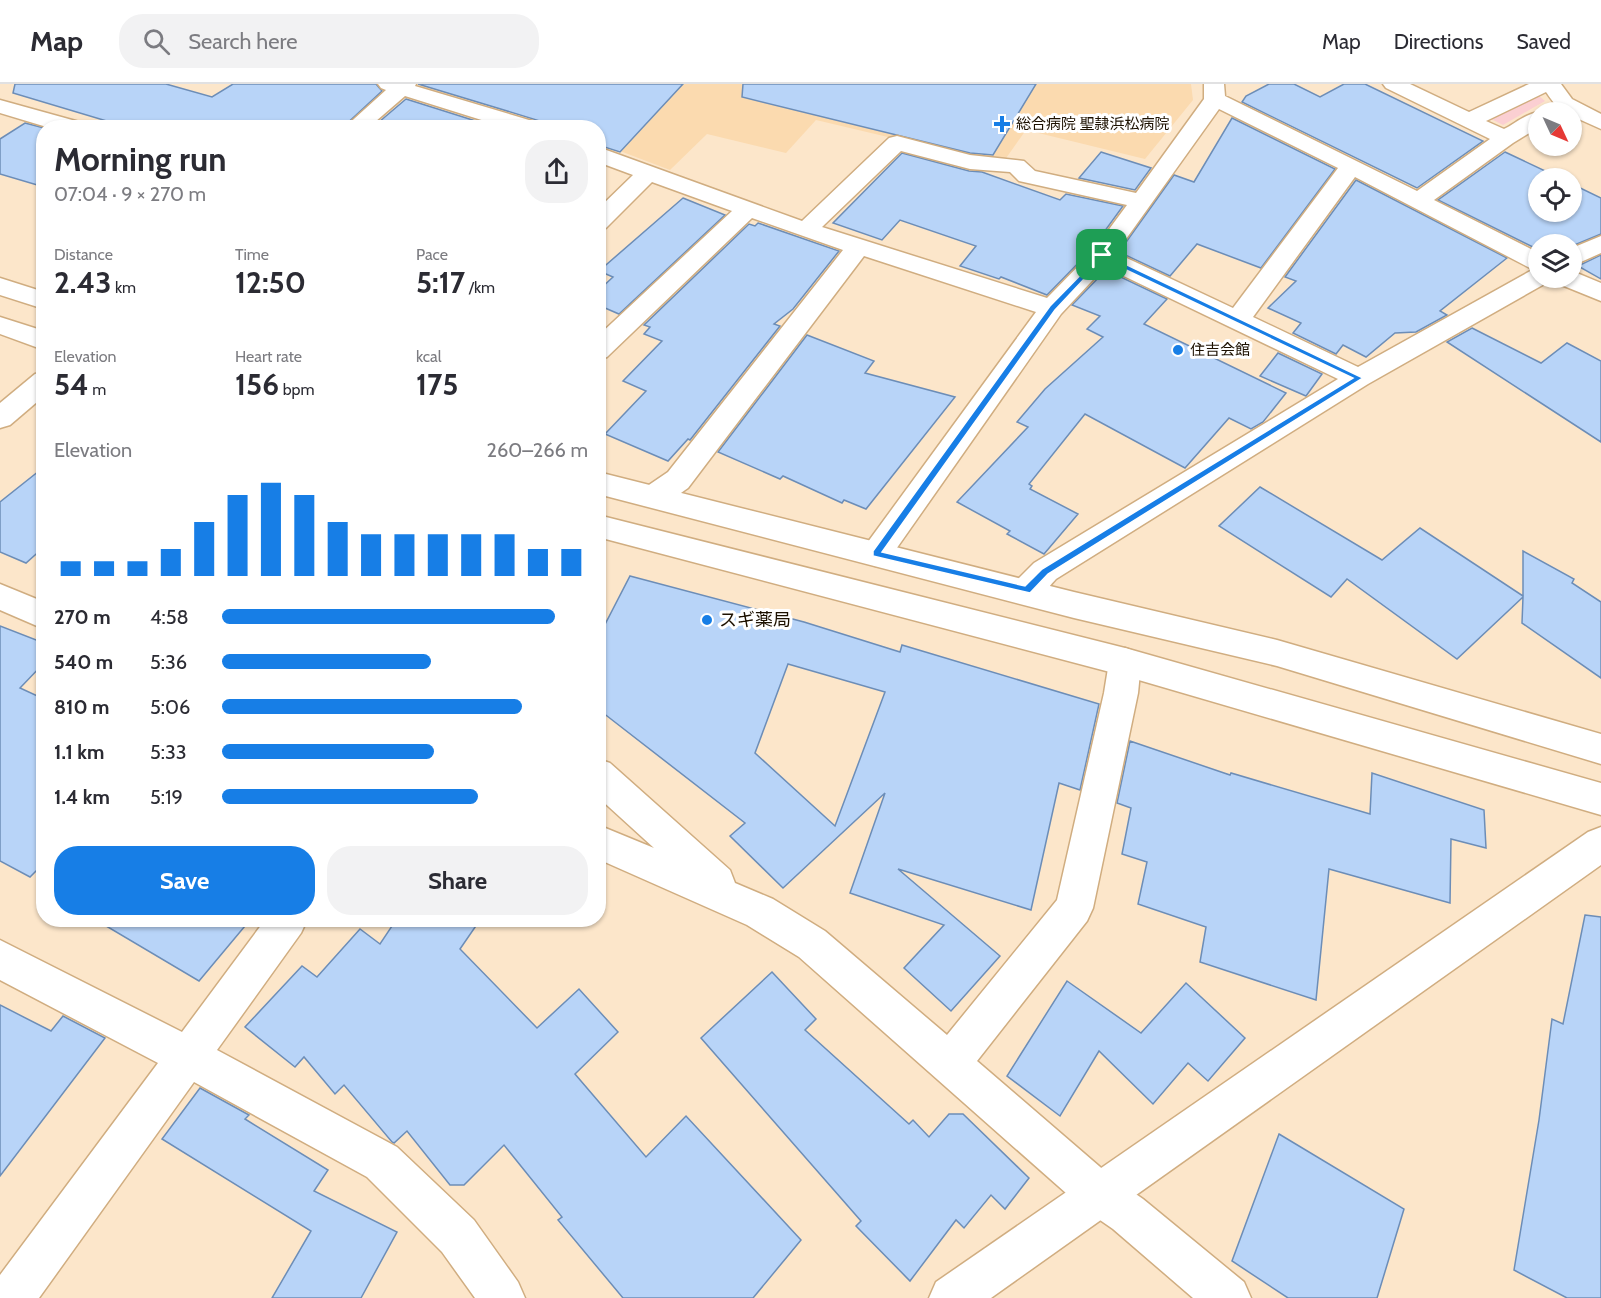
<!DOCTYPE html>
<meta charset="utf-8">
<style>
body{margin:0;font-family:Cabin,"Noto Sans JP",sans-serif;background:#f2f2f3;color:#2b2b33;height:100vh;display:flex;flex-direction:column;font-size:22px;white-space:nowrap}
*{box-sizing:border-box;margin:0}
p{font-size:20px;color:#7c7c81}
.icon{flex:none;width:33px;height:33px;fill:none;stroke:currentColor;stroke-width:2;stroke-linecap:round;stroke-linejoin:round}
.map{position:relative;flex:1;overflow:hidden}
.drawer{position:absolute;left:36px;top:36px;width:570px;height:807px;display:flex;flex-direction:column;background:#fff;border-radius:24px;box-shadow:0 2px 4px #0004}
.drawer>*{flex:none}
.needle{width:39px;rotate:134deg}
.buttons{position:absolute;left:1528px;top:18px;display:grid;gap:12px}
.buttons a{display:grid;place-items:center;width:54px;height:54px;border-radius:50%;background:#fff;box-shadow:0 2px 4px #0004;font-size:30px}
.pin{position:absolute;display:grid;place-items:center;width:51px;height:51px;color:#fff;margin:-26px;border-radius:12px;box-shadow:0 3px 9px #0006}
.round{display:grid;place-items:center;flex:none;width:63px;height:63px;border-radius:24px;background:#f2f2f3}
.head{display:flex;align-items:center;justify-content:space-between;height:102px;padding:0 18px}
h1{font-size:33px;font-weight:700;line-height:45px}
.metrics{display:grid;grid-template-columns:repeat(3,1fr);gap:9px;height:102px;padding:6px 18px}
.metrics div{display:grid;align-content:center}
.metrics b{font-size:30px;font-weight:700}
.metrics small{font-size:16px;font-weight:400}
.metrics p{font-size:16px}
.chart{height:168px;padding:12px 18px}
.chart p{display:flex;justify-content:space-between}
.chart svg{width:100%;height:108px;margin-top:6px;stroke:#177ee6;stroke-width:6}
.button{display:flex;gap:12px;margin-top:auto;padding:12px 18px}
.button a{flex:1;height:69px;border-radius:24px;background:#177ee6;color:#fff;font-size:24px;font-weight:700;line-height:69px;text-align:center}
.button a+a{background:#f2f2f3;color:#2b2b33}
ul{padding:0 18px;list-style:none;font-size:20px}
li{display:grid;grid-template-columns:96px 72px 1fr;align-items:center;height:45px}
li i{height:15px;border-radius:8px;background:#177ee6}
header{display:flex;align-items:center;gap:36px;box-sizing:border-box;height:84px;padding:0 30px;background:#fff;border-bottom:2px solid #e1e1e2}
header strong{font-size:28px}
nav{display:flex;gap:33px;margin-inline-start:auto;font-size:21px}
.search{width:420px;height:54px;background:#f2f2f3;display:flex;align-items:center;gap:15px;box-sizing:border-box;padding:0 21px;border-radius:24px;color:#7c7c81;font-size:22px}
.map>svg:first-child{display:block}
.built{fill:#fbdaaf}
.green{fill:#fbcfd2}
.building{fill:#b8d4f8;stroke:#6c8db7;stroke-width:1.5;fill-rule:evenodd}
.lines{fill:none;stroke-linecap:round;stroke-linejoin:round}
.minor-casing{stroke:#d0ad80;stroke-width:3}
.tertiary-casing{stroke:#d0ad80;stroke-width:3}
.minor{fill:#fff;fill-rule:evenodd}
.tertiary{fill:#fff;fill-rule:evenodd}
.route{fill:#177ee6;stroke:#fff;stroke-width:1.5;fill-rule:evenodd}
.poi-dot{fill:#177ee6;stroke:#fff;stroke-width:2}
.labels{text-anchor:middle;stroke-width:6;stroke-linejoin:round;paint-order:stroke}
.far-poi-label{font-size:15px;fill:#1d1101;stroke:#fff;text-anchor:start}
.poi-label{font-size:18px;fill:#1d1101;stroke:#fff;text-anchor:start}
</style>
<header>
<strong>Map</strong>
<div class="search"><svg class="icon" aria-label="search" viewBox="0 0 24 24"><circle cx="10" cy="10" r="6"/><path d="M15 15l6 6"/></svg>Search here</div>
<nav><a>Map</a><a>Directions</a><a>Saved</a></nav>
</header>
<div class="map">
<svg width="1601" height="1214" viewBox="0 0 1601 1214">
<rect width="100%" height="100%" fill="#fce6ca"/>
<path class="built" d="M 425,0 L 1191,0 L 1193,16 L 1145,75 L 1026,46 L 1004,77 L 968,72 L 816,36 L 786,69 L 707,50 L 670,86 L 599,59 L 598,44 L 557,43 L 528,33 L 421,3 Z"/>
<path class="green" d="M 1538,11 L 1545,17 L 1503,41 L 1489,34 Z"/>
<g class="building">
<path d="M 15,0 L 166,0 L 212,13 L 233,0 L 376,0 L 382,7 L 342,44 L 130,44 L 13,9 Z"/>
<path d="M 418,0 L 683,0 L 620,68 L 598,61 L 598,44 L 543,44 L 540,37 Z"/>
<path d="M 743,0 L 1036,0 L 993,71 L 970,69 L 742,13 Z"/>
<path d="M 1269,0 L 1294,0 L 1320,13 L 1344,0 L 1365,0 L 1483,57 L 1417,104 L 1242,18 L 1246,12 Z"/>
<path d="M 406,15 L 498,44 L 372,44 Z"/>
<path d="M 1232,34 L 1335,85 L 1261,184 L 1197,160 L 1170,192 L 1119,168 L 1174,91 L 1194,98 Z"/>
<path d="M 25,39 L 44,44 L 44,103 L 0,90 L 0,55 Z"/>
<path d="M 1101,68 L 1151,84 L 1135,106 L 1079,94 Z"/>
<path d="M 1505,68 L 1560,94 L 1539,94 L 1539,128 L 1572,128 L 1572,100 L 1601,114 L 1601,150 L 1572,162 L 1539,160 L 1539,166 L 1438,116 Z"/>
<path d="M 902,69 L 969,87 L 982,88 L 1060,116 L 1066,110 L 1123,122 L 1091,166 L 1047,211 L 1001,193 L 999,195 L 960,182 L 976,162 L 900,136 L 882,156 L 833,139 Z"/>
<path d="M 1356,96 L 1507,174 L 1440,227 L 1447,231 L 1416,248 L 1395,249 L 1366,273 L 1343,261 L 1336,270 L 1293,249 L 1301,239 L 1268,224 L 1296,197 L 1285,193 Z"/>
<path d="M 683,114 L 725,131 L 619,230 L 598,221 L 598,207 L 613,193 L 599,187 Z"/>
<path d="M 758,139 L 839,167 L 793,225 L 774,240 L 780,242 L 690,356 L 688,355 L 668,377 L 605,350 L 646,307 L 623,297 L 662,257 L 644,250 L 650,243 L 644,241 L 749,140 L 755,142 Z"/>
<path d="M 1601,171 L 1601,195 L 1578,182 Z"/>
<path d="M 1106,186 L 1167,215 L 1144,240 L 1286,309 L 1263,338 L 1251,345 L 1229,334 L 1185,384 L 1085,330 L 1029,400 L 1032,402 L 1030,405 L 1078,430 L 1044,470 L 1007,450 L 1010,447 L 957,418 L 1028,343 L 1017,338 L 1045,305 L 1103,253 L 1087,245 L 1100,232 L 1072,221 Z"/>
<path d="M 1472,244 L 1541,279 L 1567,259 L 1601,277 L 1601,358 L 1447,258 Z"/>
<path d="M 807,251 L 874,277 L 865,289 L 955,313 L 866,425 L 844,416 L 842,419 L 783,392 L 780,395 L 718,368 Z"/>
<path d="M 1278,269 L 1322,290 L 1306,312 L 1260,292 Z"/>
<path d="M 44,383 L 44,463 L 26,479 L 0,468 L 0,418 Z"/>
<path d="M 1260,403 L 1382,476 L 1420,444 L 1523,512 L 1523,467 L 1574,495 L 1572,499 L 1601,518 L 1601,594 L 1522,539 L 1523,513 L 1457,575 L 1347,495 L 1331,513 L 1219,442 Z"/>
<path d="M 630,492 L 804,538 L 900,568 L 902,561 L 1099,620 L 1080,706 L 1059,699 L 1031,826 L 898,785 L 1000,872 L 951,927 L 904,884 L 944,841 L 850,809 L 885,709 L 783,804 L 730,752 L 745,739 L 598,625 L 598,554 ZM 788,580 L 885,608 L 835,742 L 755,669 Z"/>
<path d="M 0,542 L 44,559 L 44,579 L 20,604 L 44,615 L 44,779 L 30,793 L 0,777 Z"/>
<path d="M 1130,657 L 1230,691 L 1231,689 L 1370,730 L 1372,689 L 1484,726 L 1486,764 L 1451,755 L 1450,819 L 1329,785 L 1316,916 L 1200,878 L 1206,843 L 1138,820 L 1147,778 L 1122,770 L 1131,724 L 1117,719 Z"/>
<path d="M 1585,831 L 1601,833 L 1601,1214 L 1567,1214 L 1514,1186 L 1539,1036 L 1552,935 L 1563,940 Z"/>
<path d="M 96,836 L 250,836 L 199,897 Z"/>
<path d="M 396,836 L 480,836 L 460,865 L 537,944 L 579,905 L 618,948 L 575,990 L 646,1073 L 686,1032 L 801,1156 L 753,1214 L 623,1214 L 558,1136 L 562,1133 L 504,1061 L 464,1101 L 450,1101 L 407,1047 L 394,1059 L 392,1058 L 344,1001 L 335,1010 L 304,973 L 295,983 L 245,943 L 302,882 L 317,893 L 360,845 L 380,860 Z"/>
<path d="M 772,888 L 816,935 L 805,946 L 909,1040 L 913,1036 L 929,1053 L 949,1030 L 963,1030 L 1029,1094 L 1005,1125 L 991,1111 L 964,1144 L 956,1136 L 910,1197 L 856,1142 L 861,1137 L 701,954 Z"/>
<path d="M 1067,897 L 1141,949 L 1186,899 L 1245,954 L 1208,997 L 1188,979 L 1153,1020 L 1099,967 L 1060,1032 L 1007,992 Z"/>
<path d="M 0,921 L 51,947 L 63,932 L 105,954 L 0,1092 Z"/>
<path d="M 200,1004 L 249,1031 L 245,1035 L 328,1086 L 314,1107 L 397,1148 L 361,1214 L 272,1214 L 311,1147 L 162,1055 Z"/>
<path d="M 1279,1050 L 1404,1125 L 1377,1214 L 1288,1214 L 1232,1177 Z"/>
</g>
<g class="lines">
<g class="minor-casing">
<g id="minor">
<path d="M 378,0 L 416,0 L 415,2 L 539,39 L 541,44 L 507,44 L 405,12 L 368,44 L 344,44 L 386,6 L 381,4 Z"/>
<path d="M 1204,0 L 1224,0 L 1225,12 L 1417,107 L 1490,55 L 1386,4 L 1383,0 L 1410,0 L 1469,28 L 1529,0 L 1561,0 L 1572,15 L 1601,30 L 1601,45 L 1572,32 L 1572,28 C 1559,28 1553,18 1546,8 L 1486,37 L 1504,45 C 1516,39 1529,27 1543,28 L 1539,28 L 1539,43 L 1513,59 L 1434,116 L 1539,169 L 1539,194 L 1550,194 L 1548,198 L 1368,300 L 1056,495 C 1043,509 1035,522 1015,516 L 1011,507 L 1015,498 L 1034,479 L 1338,295 L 1105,183 L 1061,230 L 887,478 L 876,482 L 865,478 L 861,470 L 865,462 L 1036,228 L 864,172 L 688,404 C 673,414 661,426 643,421 L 638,413 L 643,405 L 668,388 L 843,166 L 752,134 L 607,273 L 598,276 L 598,252 L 732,127 L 652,98 L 606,144 L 598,146 L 598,125 L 633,91 L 598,78 L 598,63 L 802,137 L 889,54 L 897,52 L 970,71 L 1024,77 L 1035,87 L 1136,109 L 1204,15 ZM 1219,25 L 1338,84 L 1233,224 L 1116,169 ZM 901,67 L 970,85 L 1010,88 L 1019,97 L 1127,121 L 1093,167 L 1047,214 L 822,143 ZM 1355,93 L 1530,184 L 1534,185 L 1358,283 L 1253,233 Z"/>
<path d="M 0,16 L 83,39 L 85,44 L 50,44 L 0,29 Z"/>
<path d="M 1601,152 L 1601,169 L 1572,182 L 1572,164 Z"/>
<path d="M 1572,187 L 1601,199 L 1601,217 L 1559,200 L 1556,194 L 1572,194 Z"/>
<path d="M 44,288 L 44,312 L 10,341 L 0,344 L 0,319 L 35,290 Z"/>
<path d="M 0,500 L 44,518 L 44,545 L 0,526 Z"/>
<path d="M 1125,564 L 1136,568 L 1141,578 L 1138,609 L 1093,824 L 1087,837 L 977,977 L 1114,1095 L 1143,1115 L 1244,1198 L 1251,1214 L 1193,1214 L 1113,1145 L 1084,1125 L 799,873 L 747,841 L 598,775 L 598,741 L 654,764 L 598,713 L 598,675 L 610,679 L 730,786 L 735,799 L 773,815 L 825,847 L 947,951 L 1057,816 L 1104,609 L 1109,578 L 1114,568 Z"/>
<path d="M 265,836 L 307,836 L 301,849 L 217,966 L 397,1063 L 474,1136 L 518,1198 L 525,1214 L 475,1214 L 442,1168 L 367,1093 L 194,998 L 39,1214 L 0,1214 L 0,1191 L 158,979 L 0,896 L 0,856 L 182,948 Z"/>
</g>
</g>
<g class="tertiary-casing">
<g id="tertiary">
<path d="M 0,194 L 44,208 L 44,225 L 0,211 Z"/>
<path d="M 0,233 L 44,247 L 44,266 L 0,250 Z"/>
<path d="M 598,388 L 1074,508 L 1277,556 L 1601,650 L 1601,680 L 1277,582 L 1074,534 L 598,410 Z"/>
<path d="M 598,431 L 1125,564 L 1601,699 L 1601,731 L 1125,592 L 598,453 Z"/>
<path d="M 1601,743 L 1601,781 L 991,1214 L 929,1214 L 936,1198 L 1588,748 Z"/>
</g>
</g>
<use href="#minor" class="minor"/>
<use href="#tertiary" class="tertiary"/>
</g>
<path class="route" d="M 1102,169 L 1363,294 L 1048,490 L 1030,509 L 873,472 L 873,467 L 1050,222 ZM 1103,175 L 1353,294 L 1042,485 L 1025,502 L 882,468 L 1055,226 Z"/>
<g class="poi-dot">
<path d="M999 31h6v6h6v6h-6v6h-6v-6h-6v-6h6z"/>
<circle cx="1178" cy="266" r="6"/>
<circle cx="707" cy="536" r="6"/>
</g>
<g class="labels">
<g class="far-poi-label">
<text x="1016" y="45">総合病院 聖隷浜松病院</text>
<text x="1190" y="271">住吉会館</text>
</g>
<g class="poi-label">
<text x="719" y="542">スギ薬局</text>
</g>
</g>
</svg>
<div class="buttons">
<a><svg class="needle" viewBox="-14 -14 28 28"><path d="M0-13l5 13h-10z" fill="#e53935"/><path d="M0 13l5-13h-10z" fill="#7c7c81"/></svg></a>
<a><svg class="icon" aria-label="locate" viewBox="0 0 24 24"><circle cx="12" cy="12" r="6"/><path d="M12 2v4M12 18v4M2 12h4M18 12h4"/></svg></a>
<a><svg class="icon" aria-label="layers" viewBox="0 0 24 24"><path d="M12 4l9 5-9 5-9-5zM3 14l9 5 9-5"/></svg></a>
</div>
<div class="pin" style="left:1102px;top:171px;background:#1e9e55"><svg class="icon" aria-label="arrive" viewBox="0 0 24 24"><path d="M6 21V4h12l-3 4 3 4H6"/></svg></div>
<section class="drawer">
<div class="head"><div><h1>Morning run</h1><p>07:04 · 9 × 270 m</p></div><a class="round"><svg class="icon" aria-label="share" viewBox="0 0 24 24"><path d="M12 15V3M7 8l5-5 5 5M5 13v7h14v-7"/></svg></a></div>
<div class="metrics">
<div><p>Distance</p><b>2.43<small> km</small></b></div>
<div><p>Time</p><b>12:50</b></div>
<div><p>Pace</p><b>5:17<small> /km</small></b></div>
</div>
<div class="metrics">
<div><p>Elevation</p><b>54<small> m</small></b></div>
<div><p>Heart rate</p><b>156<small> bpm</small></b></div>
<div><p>kcal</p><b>175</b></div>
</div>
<div class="chart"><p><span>Elevation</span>260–266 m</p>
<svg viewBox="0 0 160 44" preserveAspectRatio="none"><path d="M5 44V38M15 44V38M25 44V38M35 44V33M45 44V22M55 44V11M65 44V6M75 44V11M85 44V22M95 44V27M105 44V27M115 44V27M125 44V27M135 44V27M145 44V33M155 44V33"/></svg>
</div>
<ul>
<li><b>270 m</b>4:58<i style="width:91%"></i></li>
<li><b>540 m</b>5:36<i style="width:57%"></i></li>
<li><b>810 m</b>5:06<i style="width:82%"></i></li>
<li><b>1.1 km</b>5:33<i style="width:58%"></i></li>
<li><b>1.4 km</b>5:19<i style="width:70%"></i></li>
</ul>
<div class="button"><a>Save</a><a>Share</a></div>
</section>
</div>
